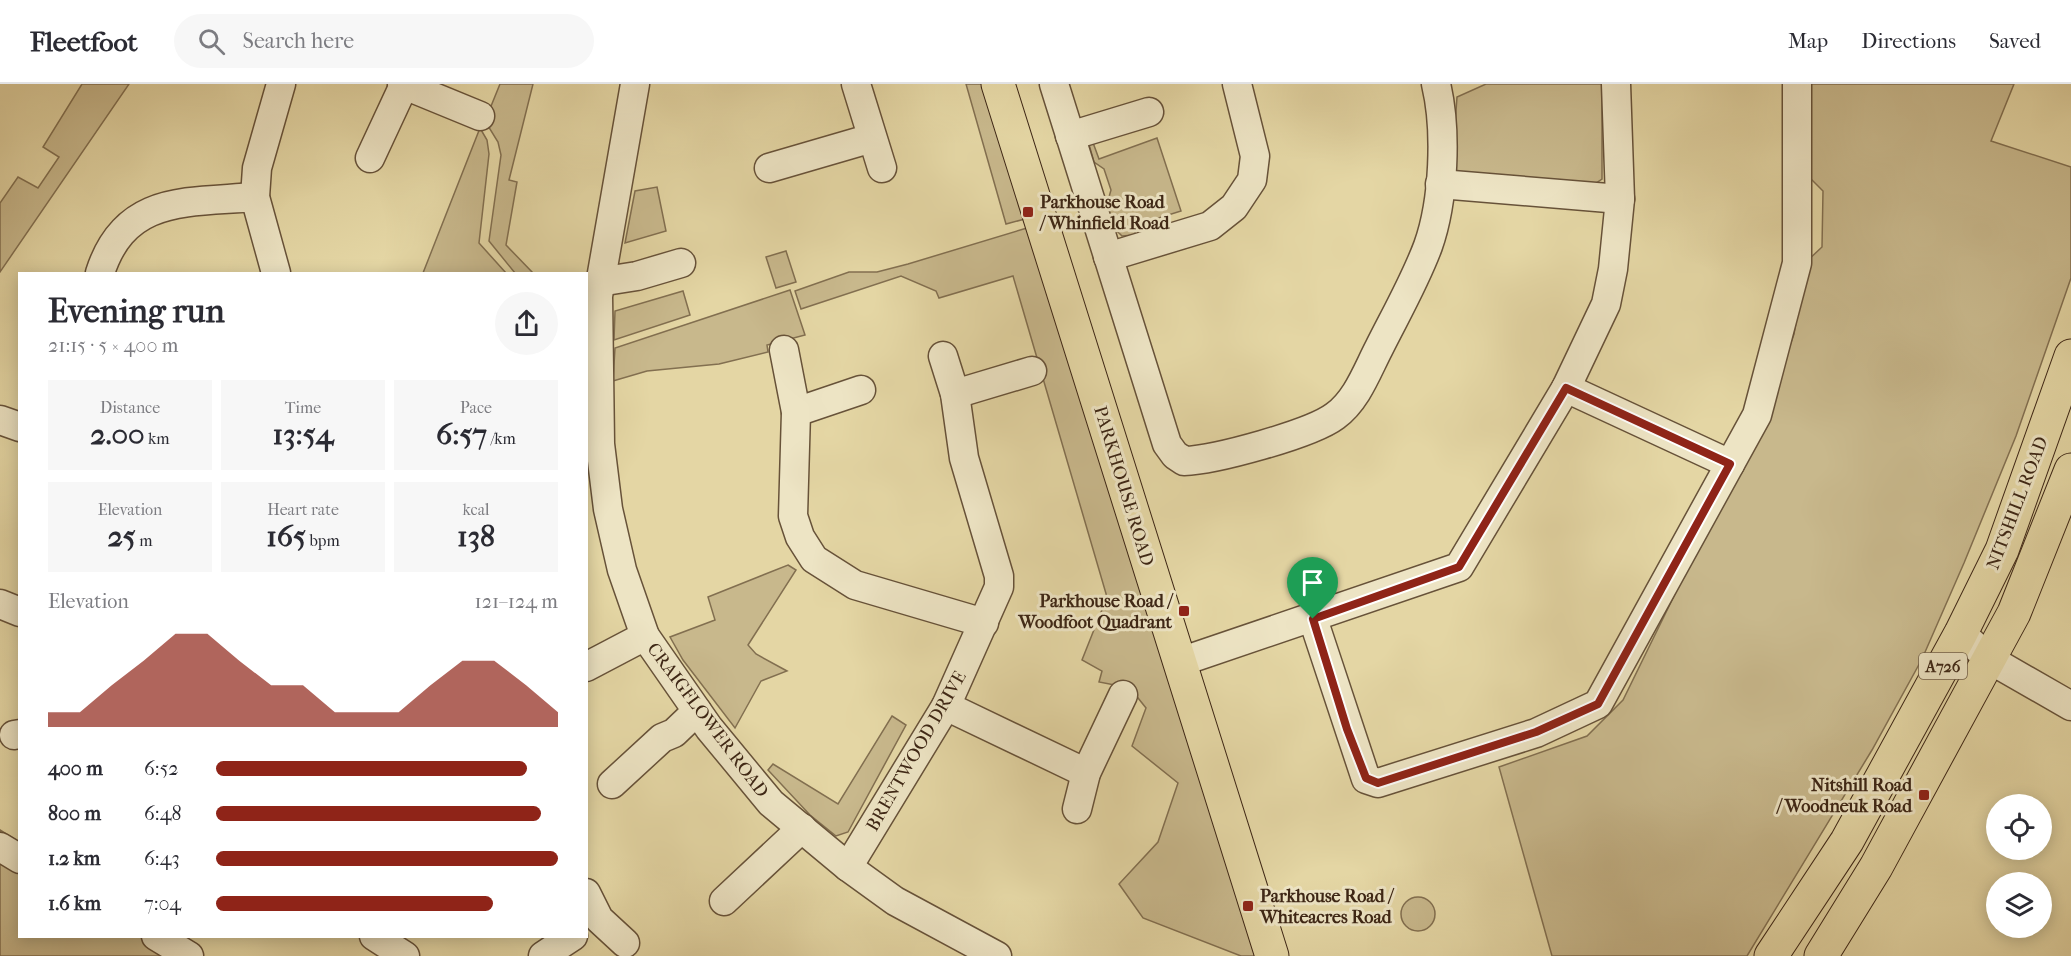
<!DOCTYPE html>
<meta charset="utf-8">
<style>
body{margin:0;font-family:"IM FELL French Canon",serif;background:#f7f7f7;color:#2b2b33;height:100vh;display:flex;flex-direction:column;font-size:22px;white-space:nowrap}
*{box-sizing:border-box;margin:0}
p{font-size:20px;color:#7c7c81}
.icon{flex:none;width:33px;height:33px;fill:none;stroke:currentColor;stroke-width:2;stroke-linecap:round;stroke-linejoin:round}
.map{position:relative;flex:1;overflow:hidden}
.details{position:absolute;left:18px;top:188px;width:570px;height:666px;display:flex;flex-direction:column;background:#fff;border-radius:0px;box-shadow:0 3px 15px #0003}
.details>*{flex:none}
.controls{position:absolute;left:1986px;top:710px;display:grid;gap:12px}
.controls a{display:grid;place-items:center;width:66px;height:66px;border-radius:50%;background:#fff;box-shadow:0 3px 15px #0003;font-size:30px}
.pin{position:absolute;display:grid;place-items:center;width:51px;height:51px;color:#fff;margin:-62px -26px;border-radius:50% 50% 50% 0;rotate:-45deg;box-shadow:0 0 6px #0007}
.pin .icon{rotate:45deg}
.round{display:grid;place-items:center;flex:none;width:63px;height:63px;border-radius:32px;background:#f7f7f7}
.overview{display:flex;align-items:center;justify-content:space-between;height:102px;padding:0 30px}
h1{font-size:33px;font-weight:700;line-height:45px}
.figures{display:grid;grid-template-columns:repeat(3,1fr);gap:9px;height:102px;padding:6px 30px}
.figures div{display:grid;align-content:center;border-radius:0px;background:#f7f7f7;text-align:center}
.figures b{font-size:30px;font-weight:700}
.figures small{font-size:16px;font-weight:400}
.figures p{font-size:16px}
.chart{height:168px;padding:12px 30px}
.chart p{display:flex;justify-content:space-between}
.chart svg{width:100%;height:108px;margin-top:6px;fill:#8f2418;opacity:.7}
ul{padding:0 30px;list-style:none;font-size:20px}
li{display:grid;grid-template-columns:96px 72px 1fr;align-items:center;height:45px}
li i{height:15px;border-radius:8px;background:#8f2418}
header{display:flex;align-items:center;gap:36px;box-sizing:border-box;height:84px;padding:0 30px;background:#fff;border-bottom:2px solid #e1e1e2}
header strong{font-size:28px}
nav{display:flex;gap:33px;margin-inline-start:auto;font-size:21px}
.search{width:420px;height:54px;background:#f7f7f7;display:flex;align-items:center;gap:15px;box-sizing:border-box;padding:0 21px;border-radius:33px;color:#7c7c81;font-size:22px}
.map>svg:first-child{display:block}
.green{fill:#c8b88c;stroke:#826f50;stroke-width:1.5}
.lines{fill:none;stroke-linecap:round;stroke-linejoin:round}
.minor-casing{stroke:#675239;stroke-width:31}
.major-casing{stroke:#3d2615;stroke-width:35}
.minor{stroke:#ede4c4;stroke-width:28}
.major{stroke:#e4d6a4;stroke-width:33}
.route-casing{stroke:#fff;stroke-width:12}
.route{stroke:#8f2418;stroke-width:8}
.poi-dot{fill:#8f2418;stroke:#ede4c4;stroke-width:2}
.labels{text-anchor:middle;stroke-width:6;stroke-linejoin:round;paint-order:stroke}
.shield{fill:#ede4c4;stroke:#725f4a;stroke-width:1.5}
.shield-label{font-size:16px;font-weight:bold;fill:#3d2615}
.poi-label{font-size:18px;font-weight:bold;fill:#3d2615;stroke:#ede4c4;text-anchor:start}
.street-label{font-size:18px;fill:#3d2615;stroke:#ede4c4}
</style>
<header>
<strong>Fleetfoot</strong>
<div class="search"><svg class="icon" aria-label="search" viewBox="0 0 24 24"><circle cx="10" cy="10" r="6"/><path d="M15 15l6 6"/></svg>Search here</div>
<nav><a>Map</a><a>Directions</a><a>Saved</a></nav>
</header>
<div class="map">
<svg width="2071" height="872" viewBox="0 0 2071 872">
<rect width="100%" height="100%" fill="#e4d6a4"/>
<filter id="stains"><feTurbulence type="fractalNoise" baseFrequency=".00333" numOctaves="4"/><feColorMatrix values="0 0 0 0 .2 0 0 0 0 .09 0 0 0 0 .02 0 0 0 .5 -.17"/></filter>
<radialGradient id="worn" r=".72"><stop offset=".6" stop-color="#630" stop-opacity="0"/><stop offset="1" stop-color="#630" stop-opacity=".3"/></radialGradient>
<g class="green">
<path d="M 82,0 L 129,0 L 0,188 L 0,119 L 18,93 L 38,104 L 59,73 L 43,63 Z"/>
<path d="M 500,0 L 533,0 L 509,96 L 517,98 L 506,161 L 533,189 L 515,189 L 489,157 L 501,71 L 498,58 L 485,37 Z"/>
<path d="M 966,0 L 982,0 L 1025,135 L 1006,140 Z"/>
<path d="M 1486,0 L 1602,0 L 1602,95 L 1590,103 L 1466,94 L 1452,83 L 1457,13 Z"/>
<path d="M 1805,0 L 2014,0 L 1991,57 L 2071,83 L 2071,194 L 2016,352 L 1964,479 L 1922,575 L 1872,666 L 1747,872 L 1552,872 L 1499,683 L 1587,652 L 1623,616 L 1771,314 L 1794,250 L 1806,178 L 1822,163 L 1823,107 L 1807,91 Z"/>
<path d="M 480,44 L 487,56 L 489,70 L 479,159 L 506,189 L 423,189 Z"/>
<path d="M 1157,54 L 1181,127 L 1139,140 L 1134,151 L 1122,152 L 1114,144 L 1107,120 L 1111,106 L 1104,85 L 1094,78 L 1088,57 L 1092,56 L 1099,75 Z"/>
<path d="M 657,103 L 666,147 L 625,159 L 635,107 Z"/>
<path d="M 1027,144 L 1259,872 L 1241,872 L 1143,834 L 1119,800 L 1158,758 L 1178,699 L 1132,662 L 1146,624 L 1130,604 L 1099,598 L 1102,587 L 1082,576 L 1107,513 L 1013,192 L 939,214 L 936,207 L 901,192 L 801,225 L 795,207 L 849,188 L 877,188 L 908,180 Z"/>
<path d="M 786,167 L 796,198 L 776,204 L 766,173 Z"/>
<path d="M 790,206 L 805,251 L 767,261 L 768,268 L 719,280 L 647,287 L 613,297 L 615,264 Z"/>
<path d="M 683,207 L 690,231 L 614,256 L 615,227 Z"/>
<path d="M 788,481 L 796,486 L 748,561 L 756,570 L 787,587 L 761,597 L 735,644 L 683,576 L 670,553 L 715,536 L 708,513 Z"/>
<path d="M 892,632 L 906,641 L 848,748 L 836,752 L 810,731 L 768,686 L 773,680 L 838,720 Z"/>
<path d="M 0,746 L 19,758 L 20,852 L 172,852 L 201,872 L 0,872 Z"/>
<circle cx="1418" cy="830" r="17"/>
</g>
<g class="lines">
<g class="minor-casing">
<g id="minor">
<path d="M 402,0 L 480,32"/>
<path d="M 635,0 L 598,212 L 600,360 L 608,425 L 622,486 L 645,552 L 709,644 L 771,719 L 848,783 L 895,817 L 997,872"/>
<path d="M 856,0 L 882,84"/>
<path d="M 1054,0 L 1167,360 L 1175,371 L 1184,377 C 1215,376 1311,350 1335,332 C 1357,316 1367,287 1379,264 C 1396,230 1415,197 1428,162 C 1444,117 1447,46 1436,0"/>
<path d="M 1070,52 L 1149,28"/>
<path d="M 370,74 L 404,1"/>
<path d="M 769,84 L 872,54"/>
<path d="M 1440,100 L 1620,115"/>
<path d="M 1108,173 L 1210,142 L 1234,123 L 1252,96 L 1255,72 L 1237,0"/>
<path d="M 100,189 C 125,111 186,119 255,113"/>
<path d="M 276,189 L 255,113 L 257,84 L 281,0"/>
<path d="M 599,198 L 637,192 L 681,179"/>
<path d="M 784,266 L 796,328 L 793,432 L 800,453 L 814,475 L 855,501 L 984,539"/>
<path d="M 1566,304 L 1730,380"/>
<path d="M 955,310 L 1032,287"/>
<path d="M 796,328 L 861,306"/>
<path d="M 0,336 L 20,343"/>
<path d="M 0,520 L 20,528"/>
<path d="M 1313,535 L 1366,695 L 1378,699 L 1536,649 L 1598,620 L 1757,331 L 1797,179 L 1797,0"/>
<path d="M 1961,549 L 1989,575 L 2071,622"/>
<path d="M 1180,578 L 1459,483 L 1566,304 L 1606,220 L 1613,185 L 1620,115 L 1616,0"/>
<path d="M 586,583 L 645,552"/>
<path d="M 946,622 L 1086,689"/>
<path d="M 14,651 L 20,650"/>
<path d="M 612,700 L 662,654 L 674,649 L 697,627"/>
<path d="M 1077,725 L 1086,689 L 1123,611"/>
<path d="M 0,763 L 20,775"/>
<path d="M 848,783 L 946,622 L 999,503 L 999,492 L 964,374 L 955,310 L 943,272"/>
<path d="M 586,809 L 599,835 L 625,859"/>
<path d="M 724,817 L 802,744"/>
<path d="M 156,852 L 189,872"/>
<path d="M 374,852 L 405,872"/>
<path d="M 543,872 L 573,852"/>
</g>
</g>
<g class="major-casing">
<g id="major">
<path d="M 998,0 L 1272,872"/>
<path d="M 1771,872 L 1847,757 L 1961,549 L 2002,466 L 2071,272"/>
<path d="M 1821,872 L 1876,783 L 2014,529 L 2071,386"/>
</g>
</g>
<use href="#minor" class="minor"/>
<use href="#major" class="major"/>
</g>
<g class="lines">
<g class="route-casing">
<path id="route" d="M 1566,304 L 1730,380 L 1598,620 L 1536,648 L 1378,699 L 1366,694 L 1347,645 L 1313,535 L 1459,483 Z"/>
</g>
<use href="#route" class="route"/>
</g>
<g class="poi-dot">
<rect x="1022" y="122" width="12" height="12" rx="3"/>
<rect x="1178" y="521" width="12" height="12" rx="3"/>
<rect x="1918" y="705" width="12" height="12" rx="3"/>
<rect x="1242" y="816" width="12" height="12" rx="3"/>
</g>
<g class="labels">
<rect class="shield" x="1919" y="569" width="48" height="26" rx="4.5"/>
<g class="shield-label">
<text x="1943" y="588">A726</text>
</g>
<g class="poi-label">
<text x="1040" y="124">Parkhouse Road<tspan x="1040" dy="21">/ Whinfield Road</tspan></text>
<text x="1172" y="523" text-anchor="end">Parkhouse Road /<tspan x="1172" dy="21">Woodfoot Quadrant</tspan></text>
<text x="1912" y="707" text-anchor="end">Nitshill Road<tspan x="1912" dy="21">/ Woodneuk Road</tspan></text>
<text x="1260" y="818">Parkhouse Road /<tspan x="1260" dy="21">Whiteacres Road</tspan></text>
</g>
<g class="street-label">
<text transform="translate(1124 402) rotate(73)" y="6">PARKHOUSE ROAD</text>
<text transform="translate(2017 419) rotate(-69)" y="6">NITSHILL ROAD</text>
<text transform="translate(708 636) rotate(53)" y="6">CRAIGFLOWER ROAD</text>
<text transform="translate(916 667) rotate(-60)" y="6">BRENTWOOD DRIVE</text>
</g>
</g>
<rect width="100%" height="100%" filter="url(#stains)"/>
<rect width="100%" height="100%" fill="url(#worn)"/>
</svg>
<div class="controls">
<a><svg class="icon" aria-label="locate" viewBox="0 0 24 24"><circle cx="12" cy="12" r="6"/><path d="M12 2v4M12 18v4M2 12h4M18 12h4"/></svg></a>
<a><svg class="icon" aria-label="layers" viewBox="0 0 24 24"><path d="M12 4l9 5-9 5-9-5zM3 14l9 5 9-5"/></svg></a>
</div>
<div class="pin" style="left:1313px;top:535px;background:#1e9e55"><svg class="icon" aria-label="arrive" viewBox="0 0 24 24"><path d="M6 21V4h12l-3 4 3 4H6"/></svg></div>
<section class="details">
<div class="overview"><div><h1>Evening run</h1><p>21:15 · 5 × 400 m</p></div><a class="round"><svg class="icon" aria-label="share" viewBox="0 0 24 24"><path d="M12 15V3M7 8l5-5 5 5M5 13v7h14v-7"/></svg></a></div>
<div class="figures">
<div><p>Distance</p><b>2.00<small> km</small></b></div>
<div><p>Time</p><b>13:54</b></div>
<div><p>Pace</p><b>6:57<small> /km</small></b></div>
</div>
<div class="figures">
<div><p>Elevation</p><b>25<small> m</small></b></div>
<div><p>Heart rate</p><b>165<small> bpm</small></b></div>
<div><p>kcal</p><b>138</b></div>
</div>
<div class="chart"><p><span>Elevation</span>121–124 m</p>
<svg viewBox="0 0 160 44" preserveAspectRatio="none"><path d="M0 44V38L10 38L20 27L30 17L40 6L50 6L60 17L70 27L80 27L90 38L100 38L110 38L120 27L130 17L140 17L150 27L160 38V44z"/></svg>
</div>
<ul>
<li><b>400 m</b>6:52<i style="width:91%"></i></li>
<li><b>800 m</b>6:48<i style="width:95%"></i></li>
<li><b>1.2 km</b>6:43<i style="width:100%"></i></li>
<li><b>1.6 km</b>7:04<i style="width:81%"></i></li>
</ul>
</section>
</div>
